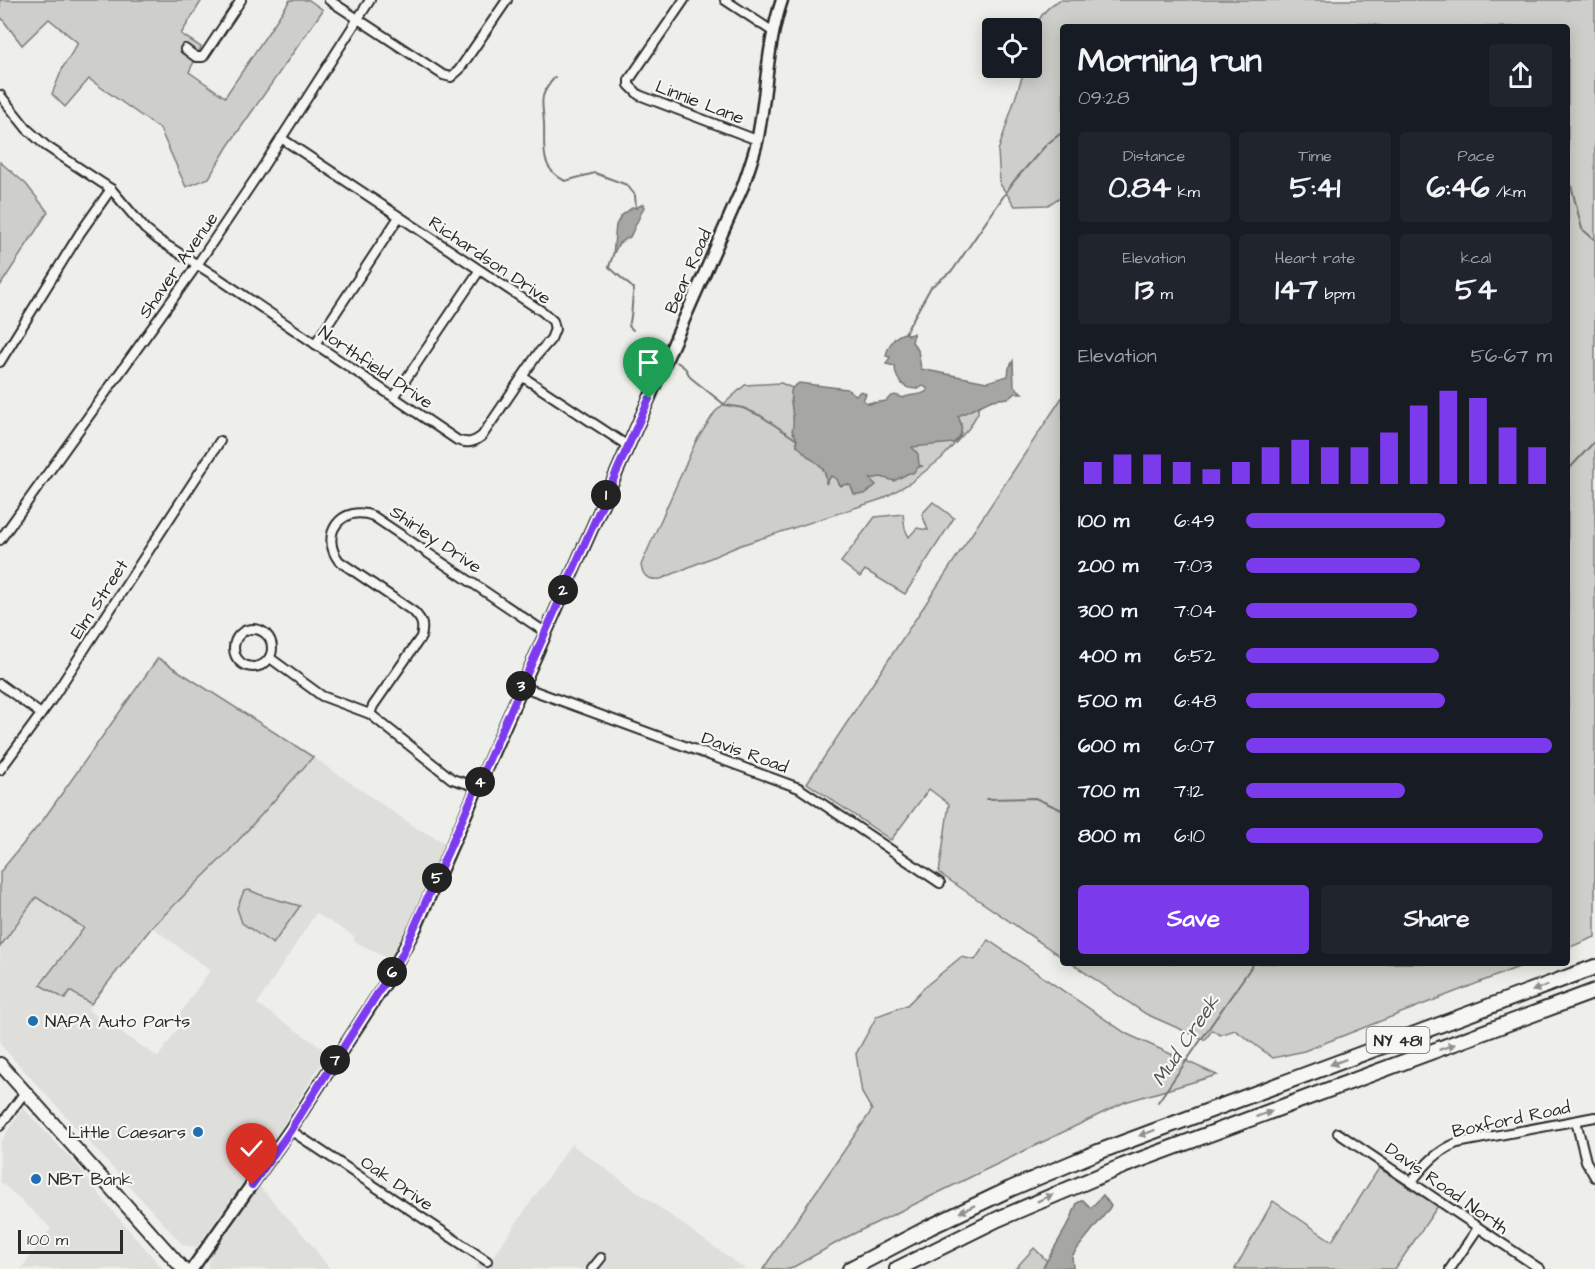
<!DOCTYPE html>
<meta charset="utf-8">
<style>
body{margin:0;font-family:"Architects Daughter",sans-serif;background:#20242c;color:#f1f3f6;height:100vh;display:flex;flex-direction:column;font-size:22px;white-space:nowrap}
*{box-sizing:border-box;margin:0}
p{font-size:20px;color:#9ea1a6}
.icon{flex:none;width:33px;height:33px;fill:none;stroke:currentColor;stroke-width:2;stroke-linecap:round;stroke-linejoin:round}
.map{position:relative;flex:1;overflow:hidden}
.panel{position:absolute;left:1060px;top:24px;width:510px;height:942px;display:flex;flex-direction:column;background:#171b24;border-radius:6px;box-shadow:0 3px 15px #0003}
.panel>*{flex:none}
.fabs{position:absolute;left:982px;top:18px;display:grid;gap:12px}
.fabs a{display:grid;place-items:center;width:60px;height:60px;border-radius:6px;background:#171b24;box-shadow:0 3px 15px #0003;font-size:30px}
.scale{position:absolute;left:18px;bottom:15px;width:105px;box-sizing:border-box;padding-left:6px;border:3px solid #2b2b2b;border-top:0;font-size:16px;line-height:21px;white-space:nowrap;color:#2b2b2b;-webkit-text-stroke:4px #f6f6f2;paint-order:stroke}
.pin{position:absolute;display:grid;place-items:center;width:51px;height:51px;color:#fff;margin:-62px -26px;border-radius:50% 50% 50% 0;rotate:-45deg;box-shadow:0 0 6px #0007}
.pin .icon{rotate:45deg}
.km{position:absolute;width:30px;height:30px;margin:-15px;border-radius:50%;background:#222;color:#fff;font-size:16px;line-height:30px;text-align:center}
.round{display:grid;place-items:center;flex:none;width:63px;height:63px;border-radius:6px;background:#20242c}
.summary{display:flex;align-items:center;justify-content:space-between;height:102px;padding:0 18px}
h1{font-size:33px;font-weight:700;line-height:45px}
.stats{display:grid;grid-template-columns:repeat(3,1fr);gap:9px;height:102px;padding:6px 18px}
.stats div{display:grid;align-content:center;border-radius:6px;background:#20242c;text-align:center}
.stats b{font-size:30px;font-weight:700}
.stats small{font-size:16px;font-weight:400}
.stats p{font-size:16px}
.chart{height:168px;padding:12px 18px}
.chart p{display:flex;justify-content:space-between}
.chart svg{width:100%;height:108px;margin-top:6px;stroke:#7c3aed;stroke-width:6}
.primary-button{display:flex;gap:12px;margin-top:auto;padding:12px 18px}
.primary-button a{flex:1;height:69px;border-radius:6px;background:#7c3aed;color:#fff;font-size:24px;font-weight:700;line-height:69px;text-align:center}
.primary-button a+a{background:#20242c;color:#f1f3f6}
ul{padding:0 18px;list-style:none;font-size:20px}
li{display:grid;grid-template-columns:96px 72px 1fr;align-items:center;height:45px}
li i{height:15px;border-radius:8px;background:#7c3aed}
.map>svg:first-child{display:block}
.built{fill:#dededb}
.green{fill:#cececa;stroke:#7c7c7a;stroke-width:1.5}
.water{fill:#a6a6a3;stroke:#757573;stroke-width:1.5}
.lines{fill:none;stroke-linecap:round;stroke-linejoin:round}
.stream{stroke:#757573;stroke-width:2}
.minor-casing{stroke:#2b2b2b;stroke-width:12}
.secondary-casing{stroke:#2b2b2b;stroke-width:15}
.primary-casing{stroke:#2b2b2b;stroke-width:16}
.motorway-casing{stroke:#2b2b2b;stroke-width:18}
.minor{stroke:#f6f6f2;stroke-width:8}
.secondary{stroke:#f6f6f2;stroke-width:10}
.primary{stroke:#f6f6f2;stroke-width:12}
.motorway{stroke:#f6f6f2;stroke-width:14}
.oneway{fill:#90908e}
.route-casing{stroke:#fff;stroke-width:12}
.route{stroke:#7c3aed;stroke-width:8}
.poi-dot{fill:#1f6fb2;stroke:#f6f6f2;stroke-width:2}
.labels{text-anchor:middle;stroke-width:4.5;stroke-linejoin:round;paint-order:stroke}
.shield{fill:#f6f6f2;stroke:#686867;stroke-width:1.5}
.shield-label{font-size:16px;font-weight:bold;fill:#2b2b2b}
.street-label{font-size:18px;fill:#2b2b2b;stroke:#f6f6f2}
.poi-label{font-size:18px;fill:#2b2b2b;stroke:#f6f6f2;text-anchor:start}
.water-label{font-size:20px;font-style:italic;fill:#565655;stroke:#f6f6f2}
</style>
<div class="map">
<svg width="1595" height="1269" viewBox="0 0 1595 1269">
<rect width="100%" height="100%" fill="#eeeeea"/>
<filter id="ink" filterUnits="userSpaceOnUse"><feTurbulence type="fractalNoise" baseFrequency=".0167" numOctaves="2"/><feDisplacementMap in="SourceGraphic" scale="12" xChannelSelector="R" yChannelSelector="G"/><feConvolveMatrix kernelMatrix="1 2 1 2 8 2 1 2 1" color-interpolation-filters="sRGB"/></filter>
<g filter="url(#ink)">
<g class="built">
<path d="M 313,757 L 415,827 L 447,844 L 393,961 L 354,941 L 354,936 L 316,913 L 257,1004 L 328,1052 L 278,1133 L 197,1247 L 183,1245 L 0,1044 L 0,947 L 36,896 L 84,928 L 40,985 L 65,999 L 69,991 L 91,1004 L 88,1010 L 158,1057 L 182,1023 L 177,1018 L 210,970 L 152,927 L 228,852 Z"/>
<path d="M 23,1108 L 78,1166 L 110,1208 L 163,1269 L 21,1269 L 51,1228 L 0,1181 L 0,1143 Z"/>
<path d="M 571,1144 L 745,1269 L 475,1269 L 481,1258 L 490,1261 Z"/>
<path d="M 259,1186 L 307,1239 L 330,1269 L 208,1269 L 208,1262 L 217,1247 Z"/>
</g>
<g class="green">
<path d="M 0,0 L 202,0 L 181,34 L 201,47 L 189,72 L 225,97 L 290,0 L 309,0 L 323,10 L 228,146 L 209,178 L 186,187 L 160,129 L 89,79 L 65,107 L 52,94 L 63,67 L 78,43 L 49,19 L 22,45 L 0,16 Z"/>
<path d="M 1060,0 L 1595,0 L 1595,937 L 1568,948 L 1568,27 L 1064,27 L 1063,195 L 1048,205 L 1015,206 L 1000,184 L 998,151 L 1025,68 L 1032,68 C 1032,40 1032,14 1060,0 Z"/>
<path d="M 0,162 L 26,184 L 48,212 L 0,286 Z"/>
<path d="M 781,383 L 816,399 L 854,403 L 978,400 L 978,413 L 969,428 L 942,458 L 910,483 L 882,499 L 741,545 L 661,579 C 649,580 643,578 641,565 L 696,441 L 715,412 L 745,385 Z"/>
<path d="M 1063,396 L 1064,958 L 1063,958 L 939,873 L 949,804 L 929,789 L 891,840 L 807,783 Z"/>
<path d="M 933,502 L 954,518 L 905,594 L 865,570 L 860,577 L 841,562 L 875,517 L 903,514 L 905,529 L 909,537 L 917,528 L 928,530 L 922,514 Z"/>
<path d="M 158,658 L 313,757 L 228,852 L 152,927 L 91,1004 L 70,991 L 65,999 L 40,985 L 84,928 L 36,897 L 0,947 L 0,872 L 43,820 Z"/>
<path d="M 249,890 L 261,895 L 300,906 L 273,944 L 242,923 L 237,908 L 244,891 Z"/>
<path d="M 988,940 L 1127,1034 L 1217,1075 L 1125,1102 L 847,1237 L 790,1269 L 763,1269 L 872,1110 L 862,1093 L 856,1054 L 877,1016 L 907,1005 L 927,985 L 961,957 L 975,960 Z"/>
<path d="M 1071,963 L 1529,963 L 1304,1051 L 1273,1058 L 1235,1030 L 1220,1035 L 1212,1030 L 1205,1040 L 1146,1014 Z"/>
<path d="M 1379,1168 L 1438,1206 L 1395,1269 L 1235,1269 L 1273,1201 L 1332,1241 Z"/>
<path d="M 1034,1248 L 1055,1269 L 1015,1269 Z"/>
</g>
<g class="water">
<path d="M 643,204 L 644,207 L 630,237 L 619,243 L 613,255 L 616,225 L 621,216 L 633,207 L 636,208 Z"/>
<path d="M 905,333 L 909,335 L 914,333 L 912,342 L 918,350 L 921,369 L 987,382 L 1008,376 L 1009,368 L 1013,361 L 1014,386 L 1022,393 L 1016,393 L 1008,398 L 992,400 L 958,416 C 963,426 964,436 953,443 L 912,447 L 918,454 L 919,465 L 922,466 L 917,468 L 913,473 L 909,473 L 894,481 L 881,477 L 870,479 L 876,485 L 865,494 L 854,494 L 851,486 L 847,484 L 841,486 L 839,484 L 837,479 L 831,476 L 826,484 C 827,472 822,466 813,460 C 807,457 803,450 797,446 L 796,437 L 792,431 C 797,416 787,402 792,388 L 799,383 L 847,389 L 856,395 L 861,391 L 866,394 L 863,400 L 869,404 L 886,401 C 892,394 895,394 903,398 C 911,393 919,397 927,391 L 927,388 L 923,386 C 908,394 895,382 895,366 L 886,364 L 890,357 L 886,356 C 888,345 895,335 905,333 Z"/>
<path d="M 1103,1195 L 1111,1206 C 1098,1224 1085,1238 1072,1256 L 1073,1267 L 1042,1269 L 1070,1221 L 1077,1203 L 1083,1200 L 1091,1208 Z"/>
</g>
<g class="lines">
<g class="stream">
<path d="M 1351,27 L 1358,23 L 1385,27"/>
<path d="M 555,77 C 537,98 543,101 544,124 C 545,149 539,168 565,181 L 595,173 L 627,185 L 635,195 L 636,208"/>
<path d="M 1568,173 L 1582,229 L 1595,240"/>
<path d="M 613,255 L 609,267 L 634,289 C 631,302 633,313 629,326 L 633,330"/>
<path d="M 905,333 L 931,287 L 953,270 L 1014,181 L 1047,144 L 1064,131"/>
<path d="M 677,362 L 685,368 L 691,378 L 725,405 L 743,408 L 761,416 L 797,440"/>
<path d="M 1568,470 L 1595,441"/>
<path d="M 986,799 L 1035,798 L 1064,811"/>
<path d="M 1158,1102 L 1254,963"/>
</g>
<g class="minor-casing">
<g id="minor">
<path d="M 329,0 L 443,75 L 451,77 L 459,70 L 507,0"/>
<path d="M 684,0 L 629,80 L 629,85 L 639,95 L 757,140"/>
<path d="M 725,0 L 772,31"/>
<path d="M 185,49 L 196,57 L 203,57 L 241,0"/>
<path d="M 0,95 L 27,129 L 46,146 L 111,189 L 145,229 L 157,239 L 218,278 L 457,440 C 467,444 473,443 482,436 L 537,355 L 551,339 L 555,329 L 553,321 L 543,312 L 281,138"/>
<path d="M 315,344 L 399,217"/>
<path d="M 0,362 L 80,233 L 111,189"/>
<path d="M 523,377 L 628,446"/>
<path d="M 394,397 L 479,271"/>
<path d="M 0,540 L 197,265 L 257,176 L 370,0"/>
<circle cx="253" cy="648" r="19"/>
<path d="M 270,658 L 322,696 L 370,714 L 452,779 L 478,787"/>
<path d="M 0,684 L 41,714"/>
<path d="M 521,686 L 799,788 L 940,883"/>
<path d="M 370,714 L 373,706 L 421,637 C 424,625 422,620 414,612 L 339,561 C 319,535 341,504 373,516 L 545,632"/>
<path d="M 0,770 L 50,702 L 220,441"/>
<path d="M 1576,1121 L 1586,1161 L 1595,1177"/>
<path d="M 0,1126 L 25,1092"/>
<path d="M 290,1130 L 487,1261"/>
<path d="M 1338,1133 L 1540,1269"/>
<path d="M 1412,1181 C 1425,1165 1437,1151 1457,1143 L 1595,1117"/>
<path d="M 592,1269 L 601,1258"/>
<path d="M 1450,1269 L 1478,1228"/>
</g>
</g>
<g class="secondary-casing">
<path id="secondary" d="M 192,1269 L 290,1130 L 385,984 L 416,927 L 743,186 C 748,172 753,157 757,142 C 767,94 766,47 782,0"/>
</g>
<g class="primary-casing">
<path id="primary" d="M 0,1064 L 183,1269"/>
</g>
<g class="motorway-casing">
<g id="motorway">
<path d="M 850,1269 L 930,1227 L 1010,1189 L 1098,1152 L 1595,967"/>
<path d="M 897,1269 L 998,1219 L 1123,1166 L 1595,991"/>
</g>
</g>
<use href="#minor" class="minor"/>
<use href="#secondary" class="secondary"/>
<use href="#primary" class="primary"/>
<use href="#motorway" class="motorway"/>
</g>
<defs><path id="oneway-solid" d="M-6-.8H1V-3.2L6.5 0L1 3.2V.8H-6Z" transform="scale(1.5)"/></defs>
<g class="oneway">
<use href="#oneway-solid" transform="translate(1540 988) rotate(159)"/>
<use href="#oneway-solid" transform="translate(1447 1047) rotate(-20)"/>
<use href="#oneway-solid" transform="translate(1338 1062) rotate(160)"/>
<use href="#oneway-solid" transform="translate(1264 1114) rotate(-20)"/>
<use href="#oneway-solid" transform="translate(1147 1133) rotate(160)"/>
<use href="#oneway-solid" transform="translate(1045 1198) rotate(-24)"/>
<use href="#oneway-solid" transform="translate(967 1209) rotate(155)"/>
</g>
</g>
<g class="lines" filter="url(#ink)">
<g class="route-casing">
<path id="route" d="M 252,1185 L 290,1131 L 402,955 L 649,399"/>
</g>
<use href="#route" class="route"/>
</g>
<g class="poi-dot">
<circle cx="33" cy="1021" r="6"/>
<circle cx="198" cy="1132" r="6"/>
<circle cx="36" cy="1179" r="6"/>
</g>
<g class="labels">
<rect class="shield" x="1366.5" y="1027" width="63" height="26" rx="4.5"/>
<g class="shield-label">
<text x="1398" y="1046">NY 481</text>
</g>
<g class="street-label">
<text transform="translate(700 102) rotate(21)" y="6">Linnie Lane</text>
<text transform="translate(490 260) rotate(34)" y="6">Richardson Drive</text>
<text transform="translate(178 265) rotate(-55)" y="6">Shaver Avenue</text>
<text transform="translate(688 271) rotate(-66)" y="6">Bear Road</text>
<text transform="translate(376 367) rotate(34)" y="6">Northfield Drive</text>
<text transform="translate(436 539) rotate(34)" y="6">Shirley Drive</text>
<text transform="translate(99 599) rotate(-57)" y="6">Elm Street</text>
<text transform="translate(745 752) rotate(20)" y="6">Davis Road</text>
<text transform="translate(1511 1119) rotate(-12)" y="6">Boxford Road</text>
<text transform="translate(397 1183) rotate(34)" y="6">Oak Drive</text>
<text transform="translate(1447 1188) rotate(35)" y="6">Davis Road North</text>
</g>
<g class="poi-label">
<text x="45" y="1027">NAPA Auto Parts</text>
<text x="186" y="1138" text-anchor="end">Little Caesars</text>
<text x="48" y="1185">NBT Bank</text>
</g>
<g class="water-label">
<text transform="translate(1185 1040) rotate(-56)" y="7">Mud Creek</text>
</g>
</g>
</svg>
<div class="fabs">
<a><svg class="icon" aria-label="locate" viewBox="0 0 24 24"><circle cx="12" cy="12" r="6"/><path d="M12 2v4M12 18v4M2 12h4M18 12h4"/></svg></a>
</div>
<div class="scale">100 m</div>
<div class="pin" style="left:649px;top:399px;background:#1e9e55"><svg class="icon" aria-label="arrive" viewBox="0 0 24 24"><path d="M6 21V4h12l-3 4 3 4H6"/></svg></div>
<div class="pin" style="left:252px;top:1185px;background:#d93025"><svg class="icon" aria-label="check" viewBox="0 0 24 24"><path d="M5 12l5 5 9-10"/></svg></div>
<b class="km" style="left:606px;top:495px">1</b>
<b class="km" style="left:563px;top:590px">2</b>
<b class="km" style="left:521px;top:686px">3</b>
<b class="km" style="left:480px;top:782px">4</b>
<b class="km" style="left:437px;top:878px">5</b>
<b class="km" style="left:392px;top:972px">6</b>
<b class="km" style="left:335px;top:1060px">7</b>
<section class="panel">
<div class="summary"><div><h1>Morning run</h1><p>09:28</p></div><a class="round"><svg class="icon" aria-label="share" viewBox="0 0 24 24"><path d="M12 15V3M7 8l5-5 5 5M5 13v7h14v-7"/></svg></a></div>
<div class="stats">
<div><p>Distance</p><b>0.84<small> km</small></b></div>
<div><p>Time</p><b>5:41</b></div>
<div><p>Pace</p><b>6:46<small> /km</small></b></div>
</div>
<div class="stats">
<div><p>Elevation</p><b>13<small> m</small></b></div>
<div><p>Heart rate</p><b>147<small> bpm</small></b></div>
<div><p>kcal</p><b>54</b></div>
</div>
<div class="chart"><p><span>Elevation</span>56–67 m</p>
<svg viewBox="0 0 160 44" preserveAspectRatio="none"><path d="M5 44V35M15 44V32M25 44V32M35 44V35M45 44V38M55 44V35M65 44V29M75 44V26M85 44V29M95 44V29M105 44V23M115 44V12M125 44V6M135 44V9M145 44V21M155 44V29"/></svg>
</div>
<ul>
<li><b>100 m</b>6:49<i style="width:65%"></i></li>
<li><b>200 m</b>7:03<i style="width:57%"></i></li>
<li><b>300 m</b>7:04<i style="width:56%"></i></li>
<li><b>400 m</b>6:52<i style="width:63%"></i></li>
<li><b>500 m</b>6:48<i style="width:65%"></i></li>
<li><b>600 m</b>6:07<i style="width:100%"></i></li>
<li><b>700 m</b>7:12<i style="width:52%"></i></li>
<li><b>800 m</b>6:10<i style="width:97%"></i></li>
</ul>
<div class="primary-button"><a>Save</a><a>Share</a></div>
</section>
</div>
